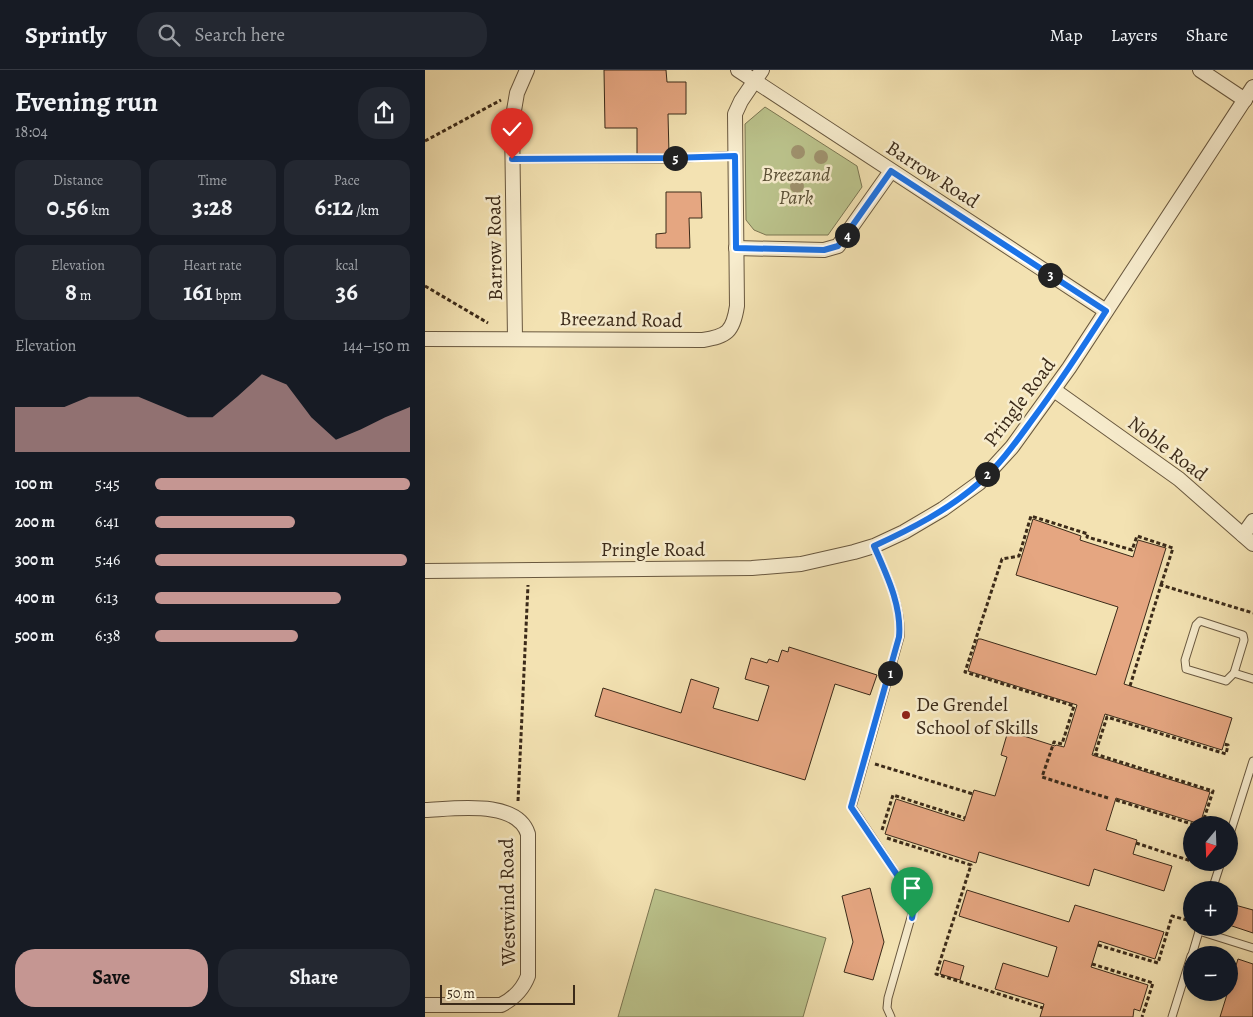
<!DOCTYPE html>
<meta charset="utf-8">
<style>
body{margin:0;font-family:Alegreya,serif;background:#242831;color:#f1f3f6;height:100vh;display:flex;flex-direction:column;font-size:19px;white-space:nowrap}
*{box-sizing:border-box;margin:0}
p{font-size:16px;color:#9ea1a6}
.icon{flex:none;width:28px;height:28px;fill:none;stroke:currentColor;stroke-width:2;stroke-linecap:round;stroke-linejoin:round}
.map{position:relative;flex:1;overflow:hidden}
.side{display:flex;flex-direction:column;background:#171b24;width:425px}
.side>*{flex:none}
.needle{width:32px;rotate:199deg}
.buttons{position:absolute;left:758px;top:746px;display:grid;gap:10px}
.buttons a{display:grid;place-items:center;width:55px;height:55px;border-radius:50%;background:#171b24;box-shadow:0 2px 12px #0003;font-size:25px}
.scale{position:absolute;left:15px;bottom:12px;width:135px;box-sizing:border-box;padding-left:5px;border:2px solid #3b2a19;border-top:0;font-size:14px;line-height:18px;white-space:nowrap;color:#3b2a19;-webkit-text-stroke:4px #f7eccd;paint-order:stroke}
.pin{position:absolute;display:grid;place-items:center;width:42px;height:42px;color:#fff;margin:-51px -21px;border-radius:50% 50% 50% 0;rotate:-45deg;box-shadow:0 0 5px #0007}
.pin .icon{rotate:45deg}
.km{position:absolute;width:25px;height:25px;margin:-12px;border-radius:50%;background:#222;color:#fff;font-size:14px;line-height:25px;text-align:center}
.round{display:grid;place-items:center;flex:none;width:52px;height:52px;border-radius:20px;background:#242831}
.overview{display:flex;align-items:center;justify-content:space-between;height:85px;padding:0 15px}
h1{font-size:28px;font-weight:600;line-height:38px}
.stats{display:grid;grid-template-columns:repeat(3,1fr);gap:8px;height:85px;padding:5px 15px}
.stats div{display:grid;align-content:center;border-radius:12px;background:#242831;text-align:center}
.stats b{font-size:25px;font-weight:600}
.stats small{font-size:14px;font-weight:400}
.stats p{font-size:14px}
.chart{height:140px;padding:10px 15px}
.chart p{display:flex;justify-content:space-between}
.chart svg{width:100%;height:90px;margin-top:5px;fill:#c59692;opacity:.7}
.primary-button{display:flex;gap:10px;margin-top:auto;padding:10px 15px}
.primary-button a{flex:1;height:58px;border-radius:20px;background:#c59692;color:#111;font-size:20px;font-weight:600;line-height:58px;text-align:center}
.primary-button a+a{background:#242831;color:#f1f3f6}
ul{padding:0 15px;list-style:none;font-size:16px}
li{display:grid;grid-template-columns:80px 60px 1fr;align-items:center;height:38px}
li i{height:12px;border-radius:6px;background:#c59692}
header{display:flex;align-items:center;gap:30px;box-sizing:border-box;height:70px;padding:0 25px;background:#171b24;border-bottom:1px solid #363941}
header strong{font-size:24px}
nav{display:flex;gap:28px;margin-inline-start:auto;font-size:18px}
.search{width:350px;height:45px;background:#242831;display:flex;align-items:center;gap:12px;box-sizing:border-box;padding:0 18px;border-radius:20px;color:#9ea1a6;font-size:19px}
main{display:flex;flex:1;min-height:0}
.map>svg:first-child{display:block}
.green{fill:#bbc38c;stroke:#7b7652}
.building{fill:#e5a681;stroke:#3b2a19}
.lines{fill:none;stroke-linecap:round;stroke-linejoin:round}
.lane-casing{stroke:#69583f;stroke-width:9}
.street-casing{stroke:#69583f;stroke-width:16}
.path{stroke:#3b2a19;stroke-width:3;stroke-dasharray:4 2.5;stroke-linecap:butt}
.lane{stroke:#f7eccd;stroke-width:7}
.street{stroke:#f7eccd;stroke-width:14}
.tree{fill:#9f926e}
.route-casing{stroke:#fff;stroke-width:10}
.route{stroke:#1a73e8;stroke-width:6}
.poi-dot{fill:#8f2418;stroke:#f7eccd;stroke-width:2}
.labels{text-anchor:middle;stroke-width:5;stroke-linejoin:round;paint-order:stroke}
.park-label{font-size:20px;font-style:italic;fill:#5b5036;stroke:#f7eccd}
.street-label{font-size:20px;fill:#3b2a19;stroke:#f7eccd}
.poi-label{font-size:20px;fill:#3b2a19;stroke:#f7eccd;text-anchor:start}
</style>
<header>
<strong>Sprintly</strong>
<div class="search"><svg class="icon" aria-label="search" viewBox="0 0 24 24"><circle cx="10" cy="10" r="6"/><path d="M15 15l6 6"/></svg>Search here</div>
<nav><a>Map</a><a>Layers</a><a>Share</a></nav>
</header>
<main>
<section class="side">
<div class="overview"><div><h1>Evening run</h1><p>18:04</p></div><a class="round"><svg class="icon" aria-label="share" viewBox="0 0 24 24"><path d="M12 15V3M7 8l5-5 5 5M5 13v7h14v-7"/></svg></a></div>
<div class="stats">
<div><p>Distance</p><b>0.56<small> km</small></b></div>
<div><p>Time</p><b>3:28</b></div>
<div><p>Pace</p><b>6:12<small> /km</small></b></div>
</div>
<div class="stats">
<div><p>Elevation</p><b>8<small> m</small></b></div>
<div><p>Heart rate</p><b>161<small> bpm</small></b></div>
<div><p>kcal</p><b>36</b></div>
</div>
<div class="chart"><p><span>Elevation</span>144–150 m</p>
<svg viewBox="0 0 160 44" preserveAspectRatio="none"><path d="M0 44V22L10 22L20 22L30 17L40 17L50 17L60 22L70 27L80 27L90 17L100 6L110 11L120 27L130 38L140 33L150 27L160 22V44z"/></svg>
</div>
<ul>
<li><b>100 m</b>5:45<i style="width:100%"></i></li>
<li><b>200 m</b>6:41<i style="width:55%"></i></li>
<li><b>300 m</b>5:46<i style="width:99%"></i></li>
<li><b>400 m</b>6:13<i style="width:73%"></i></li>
<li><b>500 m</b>6:38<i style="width:56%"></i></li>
</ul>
<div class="primary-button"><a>Save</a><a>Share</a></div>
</section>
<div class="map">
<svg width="828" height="947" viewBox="0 0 828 947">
<rect width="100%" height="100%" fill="#f3e2b2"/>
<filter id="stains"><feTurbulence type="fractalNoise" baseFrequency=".004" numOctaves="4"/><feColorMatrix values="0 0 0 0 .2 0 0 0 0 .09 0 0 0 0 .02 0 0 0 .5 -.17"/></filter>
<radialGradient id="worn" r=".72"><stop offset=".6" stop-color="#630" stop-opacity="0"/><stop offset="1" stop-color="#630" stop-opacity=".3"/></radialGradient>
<g class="green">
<path d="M 340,37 L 432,96 L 437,117 L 403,165 L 341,165 L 329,160 L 321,150 L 320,54 Z"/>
<path d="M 230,819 L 401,868 L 378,947 L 193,947 Z"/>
</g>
<g class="building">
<path d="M 179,0 L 241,0 L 242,12 L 261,12 L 261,44 L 243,44 L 244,84 L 212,84 L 212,58 L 180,58 Z"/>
<path d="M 241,122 L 276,122 L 277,148 L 264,148 L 265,178 L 231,178 L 231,164 L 241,163 Z"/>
<path d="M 608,449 L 656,466 L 655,470 L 708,487 L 713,470 L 741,478 L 699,614 L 807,648 L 797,680 L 680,644 L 667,685 L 785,722 L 775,754 L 691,728 L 681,760 L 712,770 L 708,784 L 747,796 L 739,821 L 669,799 L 664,816 L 554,782 L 551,793 L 460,764 L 471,729 L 539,751 L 549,720 L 570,726 L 582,687 L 576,685 L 583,661 L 630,676 L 631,675 L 639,677 L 652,635 L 543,601 L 553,569 L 556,569 L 671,605 L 693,537 L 591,505 Z"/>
<path d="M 364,577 L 452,605 L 445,625 L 410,614 L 380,710 L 170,646 L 178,618 L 256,643 L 266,609 L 294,618 L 288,638 L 333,651 L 344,616 L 320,609 L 326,588 L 342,593 L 344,589 L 353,592 L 357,580 L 363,582 Z"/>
<path d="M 445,818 L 459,872 L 448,910 L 419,902 L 428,872 L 417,826 Z"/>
<path d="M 542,820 L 644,852 L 650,835 L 739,862 L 730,889 L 674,871 L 666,897 L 723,915 L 715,941 L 709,939 L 708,947 L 615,947 L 619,934 L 570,919 L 578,893 L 623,907 L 632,877 L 534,846 Z"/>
<path d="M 810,835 L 828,840 L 828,863 L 804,855 Z"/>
<path d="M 813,889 L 828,894 L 828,947 L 795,947 Z"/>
<path d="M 519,890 L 539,896 L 535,910 L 515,904 Z"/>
</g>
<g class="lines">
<g class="lane-casing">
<g id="lane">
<path d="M 87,89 L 244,89 L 310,85"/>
<path d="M 449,476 C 461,504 477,535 475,567 L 427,737 L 487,827 L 489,837 L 463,928 L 462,938 L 466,947"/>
<path d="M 775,551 L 818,565 L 819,570 L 809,603 L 801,611 L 761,599 L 760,590 L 771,555 Z"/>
<path d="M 809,603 L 828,609"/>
<path d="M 804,767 L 828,691"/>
<path d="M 787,820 L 796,792"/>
<path d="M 774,861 L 828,878"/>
<path d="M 767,885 L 775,858"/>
<path d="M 747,947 L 766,886"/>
</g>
</g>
<g class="street-casing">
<g id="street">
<path d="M 313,0 L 681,241"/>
<path d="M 775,0 L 820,30"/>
<path d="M 311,178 L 399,180 L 413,176 L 466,101"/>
<path d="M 90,268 L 87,52 L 92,23 L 102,0"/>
<path d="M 0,269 L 278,270 C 302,266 308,262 312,236 L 310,44 L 316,31 L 337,0"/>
<path d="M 629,320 L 754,409 L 828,474"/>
<path d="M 818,465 L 828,451"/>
<path d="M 0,501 L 327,498 L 376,494 L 429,482 L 449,476 L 479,462 L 518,439 L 554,413 L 587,377 L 644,298 L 828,17"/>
<path d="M 0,740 C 29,739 92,729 103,764 L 103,906 C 98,919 88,929 76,935 L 0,935"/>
</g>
</g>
<g class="path">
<path d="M 0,71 L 76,30"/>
<path d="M 0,216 L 63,253"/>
<path d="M 705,616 L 736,515 L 828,543"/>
<path d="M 450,694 L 548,724"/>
<path d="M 683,728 L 617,707 L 629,672 L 637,674 L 649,636 L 540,602 L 577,489 L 594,486 L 606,446 L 663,464 L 662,467 L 707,480 L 712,466 L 748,478 L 736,515"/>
<path d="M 691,730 L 770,755"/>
<path d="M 93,731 L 103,515"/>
<path d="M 777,755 L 788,721 L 670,684 L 682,647 L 801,684 L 803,675 L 799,674"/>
<path d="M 457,760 L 468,725 L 540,748"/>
<path d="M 462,768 L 546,795 L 511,904 L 618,938"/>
<path d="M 711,773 L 766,791"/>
<path d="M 772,792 L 783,796"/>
<path d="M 673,875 L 733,893 L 747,846 L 766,851"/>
<path d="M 667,894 L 728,913 L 717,947"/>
</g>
<use href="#lane" class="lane"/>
<use href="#street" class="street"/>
</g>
<g class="tree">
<circle cx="373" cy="82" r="7"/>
<circle cx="396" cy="87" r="7"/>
<circle cx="372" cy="116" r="7"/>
</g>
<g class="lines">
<g class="route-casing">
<path id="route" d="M 87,89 L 244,88 L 310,86 L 311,178 L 399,180 L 413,176 L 466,101 L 681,241 C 658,277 635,312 610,346 C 593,369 576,394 554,413 C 523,440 486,459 449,476 C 461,504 477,535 474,567 L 426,737 L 487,827 L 489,837 L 487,848"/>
</g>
<use href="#route" class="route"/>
</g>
<circle class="poi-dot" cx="481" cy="645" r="5"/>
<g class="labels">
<g class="park-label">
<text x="371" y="111">Breezand<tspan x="371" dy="23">Park</tspan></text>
</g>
<g class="street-label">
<text transform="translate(508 104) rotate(33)" y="7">Barrow Road</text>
<text transform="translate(69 178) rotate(-91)" y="7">Barrow Road</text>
<text transform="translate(196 249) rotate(1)" y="7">Breezand Road</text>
<text transform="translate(594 332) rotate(-53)" y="7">Pringle Road</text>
<text transform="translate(743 378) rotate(37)" y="7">Noble Road</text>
<text x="228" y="486">Pringle Road</text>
<text transform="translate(82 832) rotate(-91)" y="7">Westwind Road</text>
</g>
<g class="poi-label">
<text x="491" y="641">De Grendel<tspan x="491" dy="23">School of Skills</tspan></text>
</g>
</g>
<rect width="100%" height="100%" filter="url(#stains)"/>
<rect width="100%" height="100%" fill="url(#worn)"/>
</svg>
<div class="buttons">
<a><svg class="needle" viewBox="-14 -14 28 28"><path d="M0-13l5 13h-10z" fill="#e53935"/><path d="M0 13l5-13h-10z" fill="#9ea1a6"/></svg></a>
<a>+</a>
<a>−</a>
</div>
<div class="scale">50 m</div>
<div class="pin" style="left:487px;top:848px;background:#1e9e55"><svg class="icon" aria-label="arrive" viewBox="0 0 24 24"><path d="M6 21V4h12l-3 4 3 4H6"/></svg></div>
<div class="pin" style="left:87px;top:89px;background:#d93025"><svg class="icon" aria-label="check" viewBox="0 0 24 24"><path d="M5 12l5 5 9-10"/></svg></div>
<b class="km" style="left:465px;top:603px">1</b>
<b class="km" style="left:562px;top:404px">2</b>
<b class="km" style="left:625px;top:205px">3</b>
<b class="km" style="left:422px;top:165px">4</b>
<b class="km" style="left:250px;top:88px">5</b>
</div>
</main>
